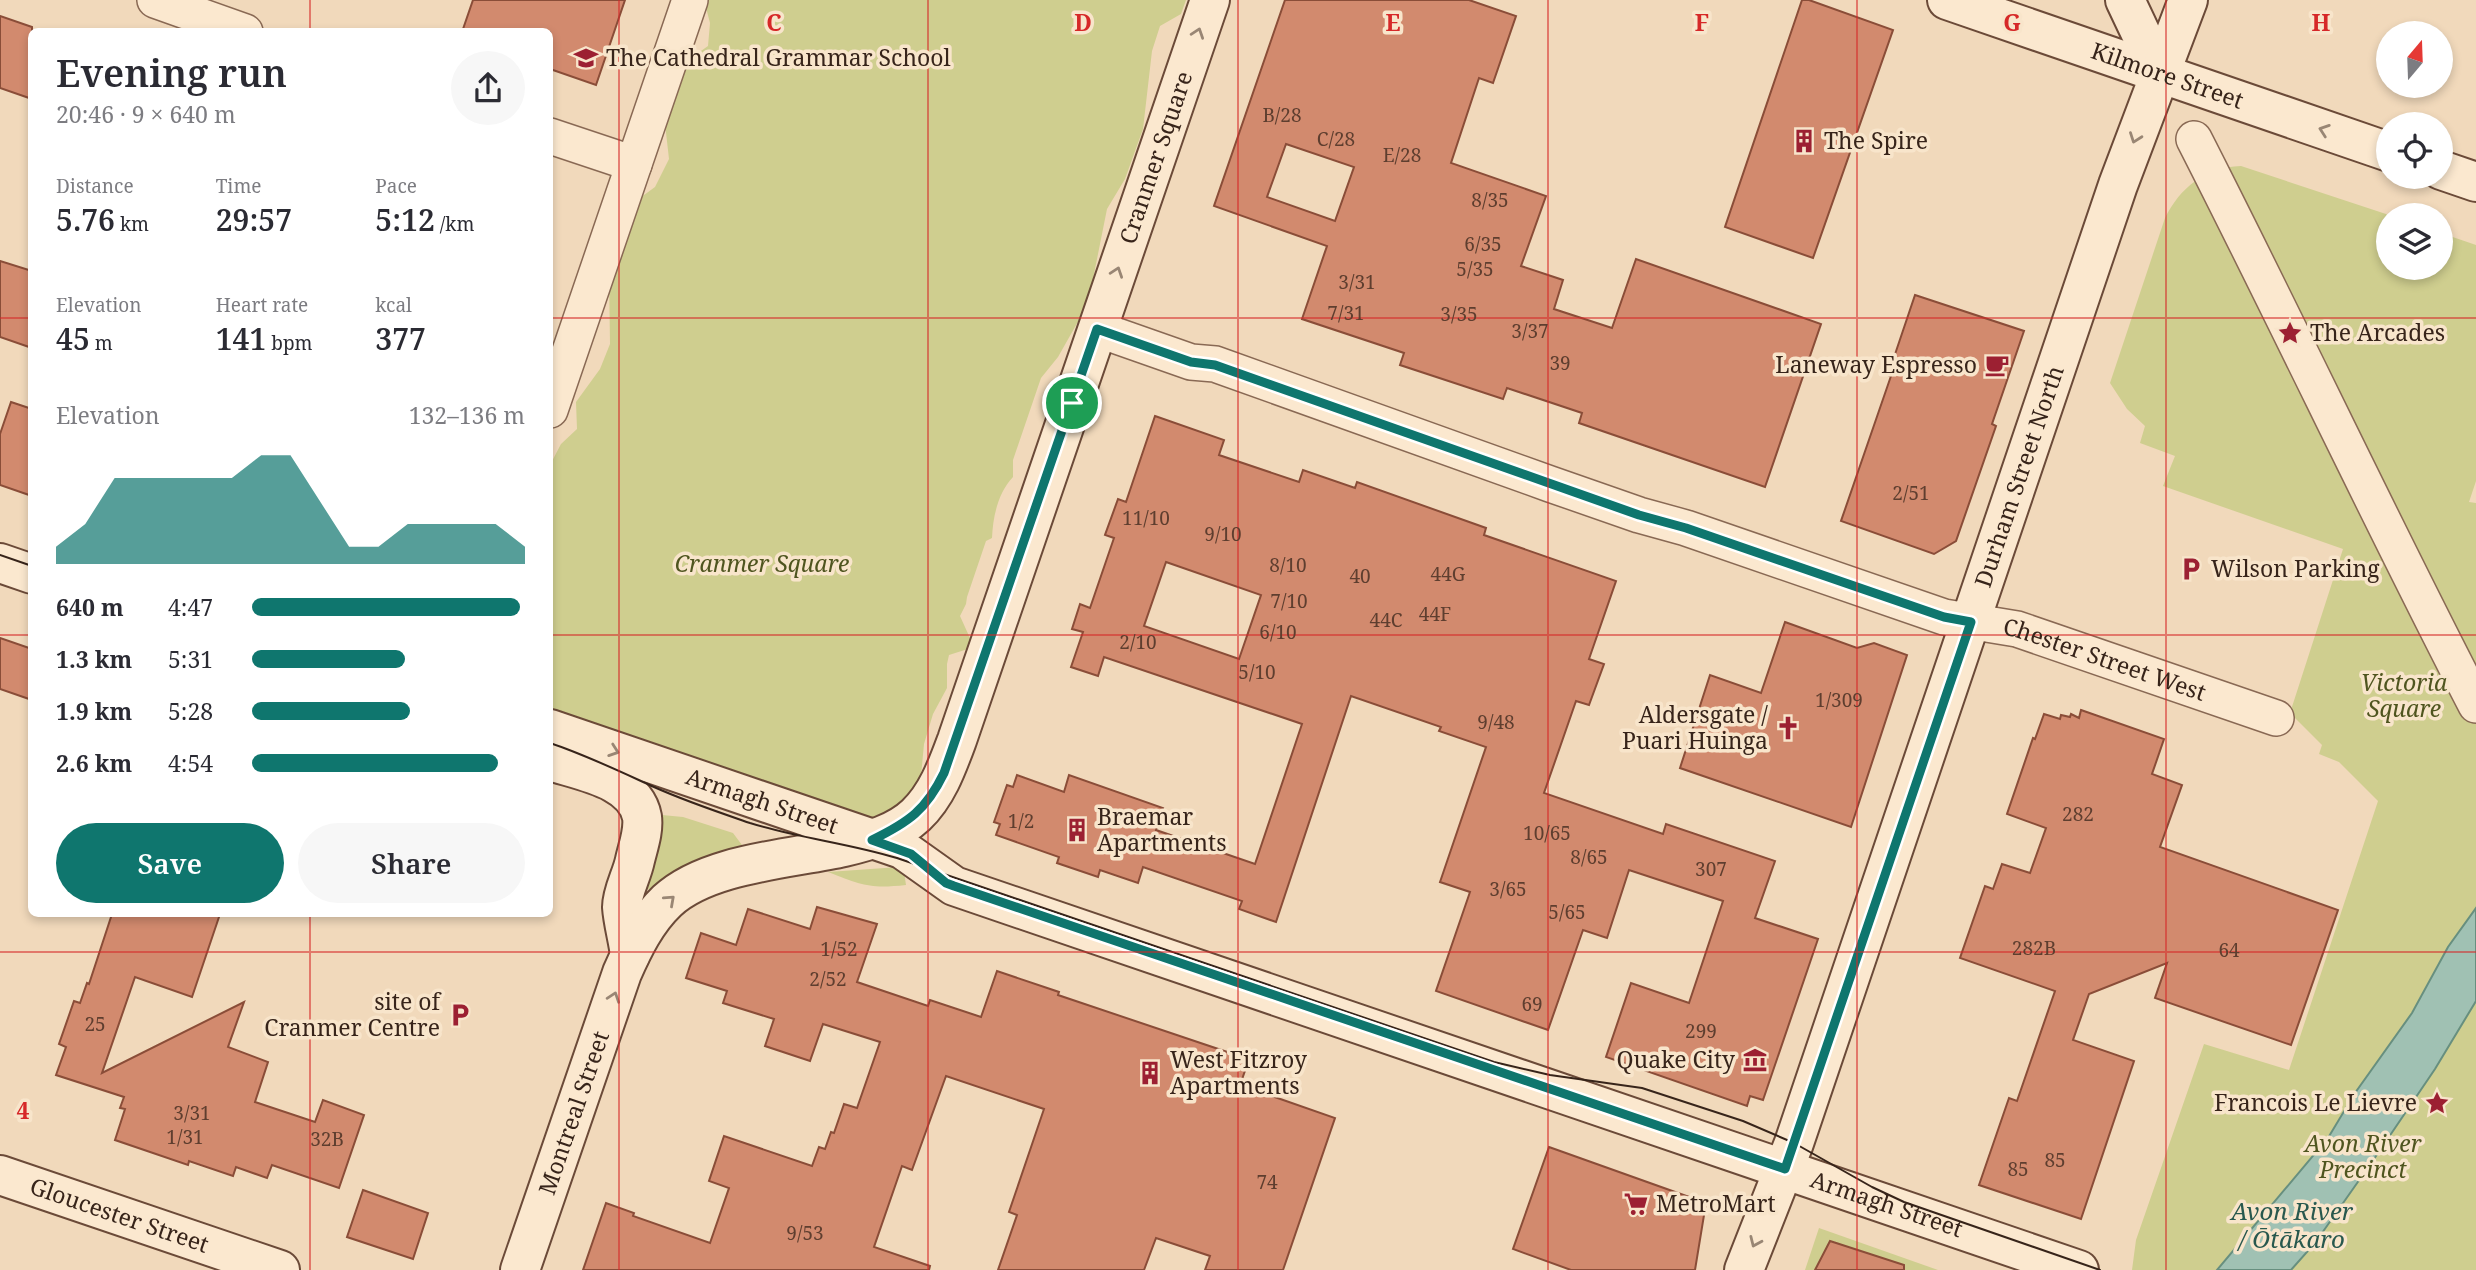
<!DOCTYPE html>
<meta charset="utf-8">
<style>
body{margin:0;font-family:"Noto Serif",serif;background:#f7f7f7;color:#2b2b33;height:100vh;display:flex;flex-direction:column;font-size:26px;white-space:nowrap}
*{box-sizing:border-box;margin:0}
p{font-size:23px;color:#7c7c81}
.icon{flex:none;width:38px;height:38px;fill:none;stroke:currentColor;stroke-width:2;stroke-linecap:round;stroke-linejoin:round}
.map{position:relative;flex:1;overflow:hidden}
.panel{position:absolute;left:28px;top:28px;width:525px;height:889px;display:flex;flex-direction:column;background:#fff;border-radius:10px;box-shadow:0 4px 10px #0003}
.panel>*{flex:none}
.needle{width:46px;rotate:19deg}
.tools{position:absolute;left:2376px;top:21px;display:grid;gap:14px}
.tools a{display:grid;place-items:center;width:77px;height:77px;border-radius:50%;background:#fff;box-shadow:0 4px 10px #0003;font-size:35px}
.pin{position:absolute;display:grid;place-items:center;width:60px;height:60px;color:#fff;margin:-30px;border:4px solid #fff;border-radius:50%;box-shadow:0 2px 7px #0007}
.round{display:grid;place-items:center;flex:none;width:74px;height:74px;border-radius:37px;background:#f7f7f7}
.head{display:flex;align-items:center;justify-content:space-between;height:119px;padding:0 28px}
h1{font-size:38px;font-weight:600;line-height:52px}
.stats{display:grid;grid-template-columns:repeat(3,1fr);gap:10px;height:119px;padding:7px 28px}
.stats div{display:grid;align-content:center}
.stats b{font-size:30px;font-weight:600}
.stats small{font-size:19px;font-weight:400}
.stats p{font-size:19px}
.chart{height:196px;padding:14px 28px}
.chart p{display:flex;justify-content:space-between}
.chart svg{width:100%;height:126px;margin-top:7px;fill:#0f766e;opacity:.7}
.action{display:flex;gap:14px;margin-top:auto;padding:14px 28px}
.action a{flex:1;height:80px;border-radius:42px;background:#0f766e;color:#fff;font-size:28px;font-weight:600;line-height:80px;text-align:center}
.action a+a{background:#f7f7f7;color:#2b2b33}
ul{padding:0 28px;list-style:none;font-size:23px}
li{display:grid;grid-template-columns:112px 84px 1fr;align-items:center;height:52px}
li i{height:18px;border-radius:9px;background:#0f766e}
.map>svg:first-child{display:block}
.green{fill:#cfce8f}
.water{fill:#a0c1b3;stroke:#678f7f;stroke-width:2}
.building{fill:#d28a6e;stroke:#8a4d38;stroke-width:2;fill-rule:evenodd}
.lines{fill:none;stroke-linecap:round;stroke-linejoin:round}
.street-casing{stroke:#896954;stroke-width:38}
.secondary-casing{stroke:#6b4a38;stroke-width:42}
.street{stroke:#fbe8cf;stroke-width:35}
.secondary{stroke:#fbe8cf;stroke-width:38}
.tram{stroke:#37241a;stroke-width:2}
.oneway{stroke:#998674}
.route-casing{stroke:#fff;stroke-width:14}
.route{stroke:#0f766e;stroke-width:9}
.grid{fill:none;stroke:#d62828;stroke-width:2;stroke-opacity:0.55}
.labels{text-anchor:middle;stroke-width:7;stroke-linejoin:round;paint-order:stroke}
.number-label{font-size:19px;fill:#5e3e2f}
.poi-label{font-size:23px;fill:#37241a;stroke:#f8e5cb;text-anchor:start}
.street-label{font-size:23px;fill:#37241a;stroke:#f8e5cb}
.park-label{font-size:23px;font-style:italic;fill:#4f551f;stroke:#f8e5cb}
.water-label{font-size:24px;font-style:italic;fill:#28584e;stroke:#f8e5cb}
.grid-label{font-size:23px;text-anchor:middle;font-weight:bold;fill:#d62828;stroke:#f8e5cb;stroke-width:7;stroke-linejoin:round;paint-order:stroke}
</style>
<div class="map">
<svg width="2476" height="1270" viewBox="0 0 2476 1270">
<rect width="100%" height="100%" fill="#f1d9bb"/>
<g class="green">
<path d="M 704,0 L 1186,0 L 1181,14 L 1160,26 L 1152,51 L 1143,129 L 1125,179 L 1107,209 L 1088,304 L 1058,357 L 1041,378 L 1013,460 L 1013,477 C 998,493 993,516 992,538 L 986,541 L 967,597 L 966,604 L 960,616 L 974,647 L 949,655 L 947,664 L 947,688 L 933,714 L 924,744 L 920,787 L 898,818 L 859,817 L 550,709 L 550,465 L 561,444 L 577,429 L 576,402 L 600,369 L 610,344 L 609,274 L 623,251 L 623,225 L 629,206 L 655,187 L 669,159 L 663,106 L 684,63 L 708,46 L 710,23 Z"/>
<path d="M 2241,166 L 2389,215 L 2389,268 L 2441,268 L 2441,233 L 2476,245 L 2476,481 L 2469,502 L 2476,503 L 2476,1270 L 2132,1270 L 2136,1240 L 2204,1044 L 2289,1070 L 2378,801 L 2339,762 L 2319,754 L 2322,745 L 2290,713 L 2343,549 L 2163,486 L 2175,456 L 2140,443 L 2145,426 L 2127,409 L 2110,383 L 2165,218 C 2180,188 2205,167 2241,166 Z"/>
<path d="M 662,815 L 683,817 L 733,833 L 742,845 L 690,864 L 650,889 L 643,890 Z"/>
<path d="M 899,867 L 904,872 L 906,885 C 869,889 862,885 828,872 Z"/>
<path d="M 1819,1228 L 1938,1270 L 1805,1270 Z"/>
</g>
<path class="water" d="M 2476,908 L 2476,1001 L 2435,1069 L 2374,1159 L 2315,1243 L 2291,1270 L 2217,1270 L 2328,1138 L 2355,1093 L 2412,1013 L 2448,947 Z"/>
<g class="building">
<path d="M 473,0 L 625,0 L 596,85 L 550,69 L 550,32 L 462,32 Z"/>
<path d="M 1285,0 L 1469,0 L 1516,16 L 1493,83 L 1479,78 L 1451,163 L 1546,196 L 1521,266 L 1563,280 L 1554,309 L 1612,328 L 1636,259 L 1821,324 L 1765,487 L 1579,423 L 1582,413 L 1507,388 L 1503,399 L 1400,365 L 1404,353 L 1302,319 L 1327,246 L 1214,206 ZM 1286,144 L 1354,167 L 1335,221 L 1267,197 Z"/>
<path d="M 1802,0 L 1809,0 L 1893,30 L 1813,258 L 1725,227 Z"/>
<path d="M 0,16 L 32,27 L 32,99 L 0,88 Z"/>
<path d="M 0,261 L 32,271 L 32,348 L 0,337 Z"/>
<path d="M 1915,295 L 2024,331 L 1992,424 L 1996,426 L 1956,541 L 1934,554 L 1841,521 L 1891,376 L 1888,375 Z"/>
<path d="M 11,402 L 32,409 L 32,496 L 0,485 L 0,434 Z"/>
<path d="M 1155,416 L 1224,440 L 1219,455 L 1299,482 L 1303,470 L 1355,488 L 1357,482 L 1486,528 L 1484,535 L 1616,581 L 1589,659 L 1604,664 L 1589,705 L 1576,701 L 1544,793 L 1663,834 L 1666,824 L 1775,861 L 1755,918 L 1818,939 L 1763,1100 L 1750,1096 L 1747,1106 L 1606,1057 L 1631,983 L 1689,1003 L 1723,901 L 1629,870 L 1607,938 L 1583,930 L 1548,1030 L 1436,991 L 1470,892 L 1440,882 L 1486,747 L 1439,731 L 1441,727 L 1351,696 L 1276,922 L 1239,909 L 1242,901 L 1143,867 L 1138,883 L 1100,870 L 1098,877 L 1057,863 L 1059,857 L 996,835 L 1000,824 L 994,822 L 1007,785 L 1013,787 L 1017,775 L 1064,792 L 1069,775 L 1163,808 L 1156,830 L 1255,864 L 1302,724 L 1104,657 L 1098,676 L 1071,667 L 1083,632 L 1072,629 L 1080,604 L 1090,608 L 1114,538 L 1105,535 L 1118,499 L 1126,502 ZM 1166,562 L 1261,595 L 1239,659 L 1144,626 Z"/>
<path d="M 1785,622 L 1857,648 L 1874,643 L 1907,655 L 1851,827 L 1680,768 L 1710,675 L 1761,693 Z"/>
<path d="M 0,638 L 32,649 L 32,700 L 0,689 Z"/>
<path d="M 2081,710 L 2164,739 L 2152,774 L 2182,785 L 2160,847 L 2338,910 L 2291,1045 L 2155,998 L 2167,963 L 2089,994 L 2073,1040 L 2134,1061 L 2081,1219 L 1979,1185 L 2009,1098 L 2017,1101 L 2055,991 L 1960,958 L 1985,886 L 1993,889 L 2002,864 L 2030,873 L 2046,828 L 2007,814 L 2033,738 L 2035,739 L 2044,714 L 2060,719 L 2061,715 L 2070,717 L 2071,714 L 2079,718 Z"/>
<path d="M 817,907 L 877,924 L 857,982 L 928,1006 L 930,1000 L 981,1017 L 997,971 L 1059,992 L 1058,995 L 1245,1058 L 1242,1067 L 1246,1068 L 1240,1085 L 1335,1118 L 1283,1270 L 1205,1270 L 1210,1256 L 1156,1238 L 1144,1270 L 998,1270 L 1017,1215 L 1009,1212 L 1044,1109 L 946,1076 L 912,1170 L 902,1166 L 874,1247 L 930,1266 L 929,1270 L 583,1270 L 606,1203 L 634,1213 L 633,1216 L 710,1243 L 729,1188 L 709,1181 L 724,1136 L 812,1166 L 819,1147 L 825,1149 L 831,1132 L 834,1133 L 844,1104 L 857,1108 L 880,1042 L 823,1024 L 810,1061 L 765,1046 L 774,1019 L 723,1003 L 727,991 L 686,978 L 701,933 L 736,945 L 748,909 L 810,929 Z"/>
<path d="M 112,914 L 220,914 L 192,997 L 135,977 L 102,1073 L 244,1002 L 228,1047 L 268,1062 L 255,1102 L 315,1122 L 323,1100 L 364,1115 L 339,1188 L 272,1165 L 267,1178 L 236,1167 L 233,1176 L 189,1161 L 188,1165 L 115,1140 L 125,1109 L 120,1108 L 124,1097 L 56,1075 L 66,1047 L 59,1044 L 74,1001 L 80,1003 L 87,983 L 89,984 Z"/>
<path d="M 1549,1147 L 1706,1203 L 1695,1270 L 1571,1270 L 1513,1249 Z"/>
<path d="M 363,1190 L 428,1213 L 413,1259 L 347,1237 Z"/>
<path d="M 1830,1241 L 1904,1265 L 1904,1270 L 1815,1270 Z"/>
</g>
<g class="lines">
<g class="street-casing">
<g id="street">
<path d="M 155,0 L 245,32"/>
<path d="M 550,136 L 634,164"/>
<path d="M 2194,139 C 2290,327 2379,518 2476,705"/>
<path id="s1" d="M 1097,329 L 1191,362 L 1215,364 L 1550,484 L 1639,515 L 1686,528 L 1944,617 L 2017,629 L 2276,718"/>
<path d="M 550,410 L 690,0"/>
</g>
</g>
<g class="secondary-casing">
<g id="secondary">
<path id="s2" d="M 1947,0 L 2389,152"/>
<path d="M 2125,0 L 2160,74"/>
<path d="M 2441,170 L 2476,182"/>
<path d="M 0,563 L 32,574"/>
<path id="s3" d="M 550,729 L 902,849 L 954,886 L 2079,1270"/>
<path d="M 550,761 C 580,771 635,779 642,817 C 644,831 638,847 635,860 C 632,875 622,892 622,907 C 623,922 628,939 630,955"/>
<path id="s4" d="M 0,1175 L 280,1270"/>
<path id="s5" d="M 520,1270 L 622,973 C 633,948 646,921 667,901 C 708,863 791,859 844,847 C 869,841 897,833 916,815 C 937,795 947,767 957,740 L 1210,0"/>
<path id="s6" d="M 1744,1270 L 1794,1143 L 2118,185 L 2188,0"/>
</g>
</g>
<use href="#street" class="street"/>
<use href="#secondary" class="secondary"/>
<g class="tram">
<path d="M 0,555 L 32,566"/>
<path d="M 550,743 C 586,755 619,771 654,787 C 685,801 718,812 750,823 C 798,838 848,843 897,858 L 1494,1062 L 1550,1075 L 1642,1088 L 1743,1121 L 1794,1143 L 1872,1187 L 1904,1202 L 2100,1270"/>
</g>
</g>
<defs><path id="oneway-chevron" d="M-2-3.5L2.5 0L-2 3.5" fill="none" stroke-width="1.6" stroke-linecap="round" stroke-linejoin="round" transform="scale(1.75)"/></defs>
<g class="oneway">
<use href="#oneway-chevron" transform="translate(1198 33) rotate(-71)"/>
<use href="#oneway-chevron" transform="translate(2324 130) rotate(-161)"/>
<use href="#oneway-chevron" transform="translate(2135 138) rotate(110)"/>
<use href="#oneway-chevron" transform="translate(1117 272) rotate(-71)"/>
<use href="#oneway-chevron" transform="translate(614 751) rotate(19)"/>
<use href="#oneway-chevron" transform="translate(670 900) rotate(-42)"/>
<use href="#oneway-chevron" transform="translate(614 997) rotate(-71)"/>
<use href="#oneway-chevron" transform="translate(1755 1242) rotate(114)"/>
</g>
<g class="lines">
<g class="route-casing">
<path id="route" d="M 1097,329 L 1191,362 L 1215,365 L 1639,515 L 1686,528 L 1944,617 L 1971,622 L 1785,1169 L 954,886 L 946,883 L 911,854 L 872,840 C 909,822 926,810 944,773 Z"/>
</g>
<use href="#route" class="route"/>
</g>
<path class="grid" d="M 310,0 L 310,32M 619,0 L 619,1270M 928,0 L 928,1270M 1238,0 L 1238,1270M 1548,0 L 1548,1270M 1857,0 L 1857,1270M 2166,0 L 2166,1270M 0,318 L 32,318M 550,318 L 2476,318M 0,635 L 32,635M 550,635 L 2476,635M 310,914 L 310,1270M 0,952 L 2476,952"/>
<defs>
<g id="school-bare" transform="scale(1.89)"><path d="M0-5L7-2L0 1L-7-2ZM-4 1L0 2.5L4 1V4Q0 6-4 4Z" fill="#9c2032" stroke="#f8e5cb" stroke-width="2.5" paint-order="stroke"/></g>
<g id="building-bare" transform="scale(1.89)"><path d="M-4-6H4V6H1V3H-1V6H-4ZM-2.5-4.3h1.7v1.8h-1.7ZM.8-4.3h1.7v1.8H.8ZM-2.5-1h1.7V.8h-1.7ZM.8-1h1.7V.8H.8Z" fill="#9c2032" stroke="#f8e5cb" stroke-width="2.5" paint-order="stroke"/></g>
<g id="sight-bare" transform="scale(1.89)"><path d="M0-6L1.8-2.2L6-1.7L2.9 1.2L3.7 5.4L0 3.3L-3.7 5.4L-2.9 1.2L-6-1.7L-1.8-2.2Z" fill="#9c2032" stroke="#f8e5cb" stroke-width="2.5" paint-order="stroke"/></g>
<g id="cafe-bare" transform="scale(1.89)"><path d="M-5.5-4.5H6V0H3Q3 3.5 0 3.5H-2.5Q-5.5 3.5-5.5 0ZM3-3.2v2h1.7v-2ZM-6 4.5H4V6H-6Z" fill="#9c2032" stroke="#f8e5cb" stroke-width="2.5" paint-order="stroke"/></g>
<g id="parking-bare" transform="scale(1.89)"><path d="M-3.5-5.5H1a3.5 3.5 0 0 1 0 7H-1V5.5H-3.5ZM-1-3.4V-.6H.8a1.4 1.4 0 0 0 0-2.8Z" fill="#9c2032" stroke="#f8e5cb" stroke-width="2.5" paint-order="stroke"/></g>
<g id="church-bare" transform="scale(1.89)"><path d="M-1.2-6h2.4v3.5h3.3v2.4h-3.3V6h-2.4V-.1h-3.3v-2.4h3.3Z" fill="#9c2032" stroke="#f8e5cb" stroke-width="2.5" paint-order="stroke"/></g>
<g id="museum-bare" transform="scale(1.89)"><path d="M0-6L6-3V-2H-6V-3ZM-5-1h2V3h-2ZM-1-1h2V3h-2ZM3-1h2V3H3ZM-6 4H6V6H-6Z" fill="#9c2032" stroke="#f8e5cb" stroke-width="2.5" paint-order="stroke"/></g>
<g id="supermarket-bare" transform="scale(1.89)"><path d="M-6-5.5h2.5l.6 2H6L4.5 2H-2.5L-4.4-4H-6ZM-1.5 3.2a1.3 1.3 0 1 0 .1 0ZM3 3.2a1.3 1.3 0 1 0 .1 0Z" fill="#9c2032" stroke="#f8e5cb" stroke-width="2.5" paint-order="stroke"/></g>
</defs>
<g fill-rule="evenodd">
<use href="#school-bare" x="586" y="58"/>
<use href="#building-bare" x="1804" y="141"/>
<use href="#sight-bare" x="2290" y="333"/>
<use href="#cafe-bare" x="1997" y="365"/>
<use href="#parking-bare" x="2191" y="569"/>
<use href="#church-bare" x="1788" y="728"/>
<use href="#building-bare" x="1077" y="830"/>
<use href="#parking-bare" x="460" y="1015"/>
<use href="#museum-bare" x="1755" y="1060"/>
<use href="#building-bare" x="1150" y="1073"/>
<use href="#sight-bare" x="2437" y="1103"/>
<use href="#supermarket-bare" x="1636" y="1204"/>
</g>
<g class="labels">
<g class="number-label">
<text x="1282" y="122">B/28</text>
<text x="1336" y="146">C/28</text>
<text x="1402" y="162">E/28</text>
<text x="1490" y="207">8/35</text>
<text x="1483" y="251">6/35</text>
<text x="1475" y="276">5/35</text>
<text x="1357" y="289">3/31</text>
<text x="1346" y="320">7/31</text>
<text x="1459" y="321">3/35</text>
<text x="1530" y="338">3/37</text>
<text x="1560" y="370">39</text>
<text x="1911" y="500">2/51</text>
<text x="1146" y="525">11/10</text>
<text x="1223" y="541">9/10</text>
<text x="1288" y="572">8/10</text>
<text x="1448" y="581">44G</text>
<text x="1360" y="583">40</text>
<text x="1289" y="608">7/10</text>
<text x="1435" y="621">44F</text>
<text x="1386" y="627">44C</text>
<text x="1278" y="639">6/10</text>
<text x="1138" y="649">2/10</text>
<text x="1257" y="679">5/10</text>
<text x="1839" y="707">1/309</text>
<text x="1496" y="729">9/48</text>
<text x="2078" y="821">282</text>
<text x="1021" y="828">1/2</text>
<text x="1547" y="840">10/65</text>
<text x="1589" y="864">8/65</text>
<text x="1711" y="876">307</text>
<text x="1508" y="896">3/65</text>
<text x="1567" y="919">5/65</text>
<text x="2034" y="955">282B</text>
<text x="839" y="956">1/52</text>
<text x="2229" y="957">64</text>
<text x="828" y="986">2/52</text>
<text x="1532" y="1011">69</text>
<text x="95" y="1031">25</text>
<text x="1701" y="1038">299</text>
<text x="192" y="1120">3/31</text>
<text x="185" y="1144">1/31</text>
<text x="327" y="1146">32B</text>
<text x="2055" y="1167">85</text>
<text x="2018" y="1176">85</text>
<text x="1267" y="1189">74</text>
<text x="805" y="1240">9/53</text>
</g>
<g class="poi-label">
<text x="606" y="66">The Cathedral Grammar School</text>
<text x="1824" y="149">The Spire</text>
<text x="2310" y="341">The Arcades</text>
<text x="1977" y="373" text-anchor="end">Laneway Espresso</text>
<text x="2211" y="577">Wilson Parking</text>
<text x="1768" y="723" text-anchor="end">Aldersgate /<tspan x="1768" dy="26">Puari Huinga</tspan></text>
<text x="1097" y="825">Braemar<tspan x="1097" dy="26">Apartments</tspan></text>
<text x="440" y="1010" text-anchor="end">site of<tspan x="440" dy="26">Cranmer Centre</tspan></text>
<text x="1170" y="1068">West Fitzroy<tspan x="1170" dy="26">Apartments</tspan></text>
<text x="1735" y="1068" text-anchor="end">Quake City</text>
<text x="2417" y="1111" text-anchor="end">Francois Le Lievre</text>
<text x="1656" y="1212">MetroMart</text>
</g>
<g class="street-label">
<text dy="8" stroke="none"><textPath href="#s2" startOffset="233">Kilmore Street</textPath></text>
<text dy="8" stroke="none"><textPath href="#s5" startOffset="1368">Cranmer Square</textPath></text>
<text dy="8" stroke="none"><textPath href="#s6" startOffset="840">Durham Street North</textPath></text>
<text dy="8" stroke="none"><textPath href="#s1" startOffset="1062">Chester Street West</textPath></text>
<text dy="8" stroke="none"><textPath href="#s3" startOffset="224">Armagh Street</textPath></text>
<text dy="8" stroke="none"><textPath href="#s5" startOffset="166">Montreal Street</textPath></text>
<text dy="8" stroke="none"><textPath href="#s3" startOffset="1421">Armagh Street</textPath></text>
<text dy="8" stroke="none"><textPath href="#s4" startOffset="126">Gloucester Street</textPath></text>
</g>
<g class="park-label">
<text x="762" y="572">Cranmer Square</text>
<text x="2404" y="691">Victoria<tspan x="2404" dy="26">Square</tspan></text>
<text x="2363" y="1152">Avon River<tspan x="2363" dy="26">Precinct</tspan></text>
</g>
<g class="water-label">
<text x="2292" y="1220">Avon River<tspan x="2292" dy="28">/ Ōtākaro</tspan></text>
</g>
</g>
<g class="grid-label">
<text x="774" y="31">C</text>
<text x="1083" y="31">D</text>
<text x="1393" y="31">E</text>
<text x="1702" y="31">F</text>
<text x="2012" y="31">G</text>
<text x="2321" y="31">H</text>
<text x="23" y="1119">4</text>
</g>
</svg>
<div class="tools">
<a><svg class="needle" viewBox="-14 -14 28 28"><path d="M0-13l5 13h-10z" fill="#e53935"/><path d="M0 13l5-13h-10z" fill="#7c7c81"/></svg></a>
<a><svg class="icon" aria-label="locate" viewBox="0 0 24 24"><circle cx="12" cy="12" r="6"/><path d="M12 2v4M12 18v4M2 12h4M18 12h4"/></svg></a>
<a><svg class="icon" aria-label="layers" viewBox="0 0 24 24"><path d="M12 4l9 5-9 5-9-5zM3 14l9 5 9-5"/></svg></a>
</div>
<div class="pin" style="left:1072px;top:403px;background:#1e9e55"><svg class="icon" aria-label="arrive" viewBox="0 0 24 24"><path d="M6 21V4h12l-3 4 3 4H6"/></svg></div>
<section class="panel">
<div class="head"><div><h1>Evening run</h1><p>20:46 · 9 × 640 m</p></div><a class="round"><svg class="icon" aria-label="share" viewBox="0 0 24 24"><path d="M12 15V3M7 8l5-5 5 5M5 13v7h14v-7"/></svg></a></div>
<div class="stats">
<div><p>Distance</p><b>5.76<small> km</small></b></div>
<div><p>Time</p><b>29:57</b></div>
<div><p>Pace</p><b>5:12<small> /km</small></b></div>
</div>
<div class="stats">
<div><p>Elevation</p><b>45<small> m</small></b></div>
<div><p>Heart rate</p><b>141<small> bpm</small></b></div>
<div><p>kcal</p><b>377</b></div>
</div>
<div class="chart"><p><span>Elevation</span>132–136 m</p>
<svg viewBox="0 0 160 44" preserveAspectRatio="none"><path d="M0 44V38L10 30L20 14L30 14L40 14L50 14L60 14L70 6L80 6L90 22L100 38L110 38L120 30L130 30L140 30L150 30L160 38V44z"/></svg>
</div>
<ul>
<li><b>640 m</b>4:47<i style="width:98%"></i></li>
<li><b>1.3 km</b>5:31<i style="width:56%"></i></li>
<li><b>1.9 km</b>5:28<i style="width:58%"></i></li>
<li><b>2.6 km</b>4:54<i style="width:90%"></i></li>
</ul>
<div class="action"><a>Save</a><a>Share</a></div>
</section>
</div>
